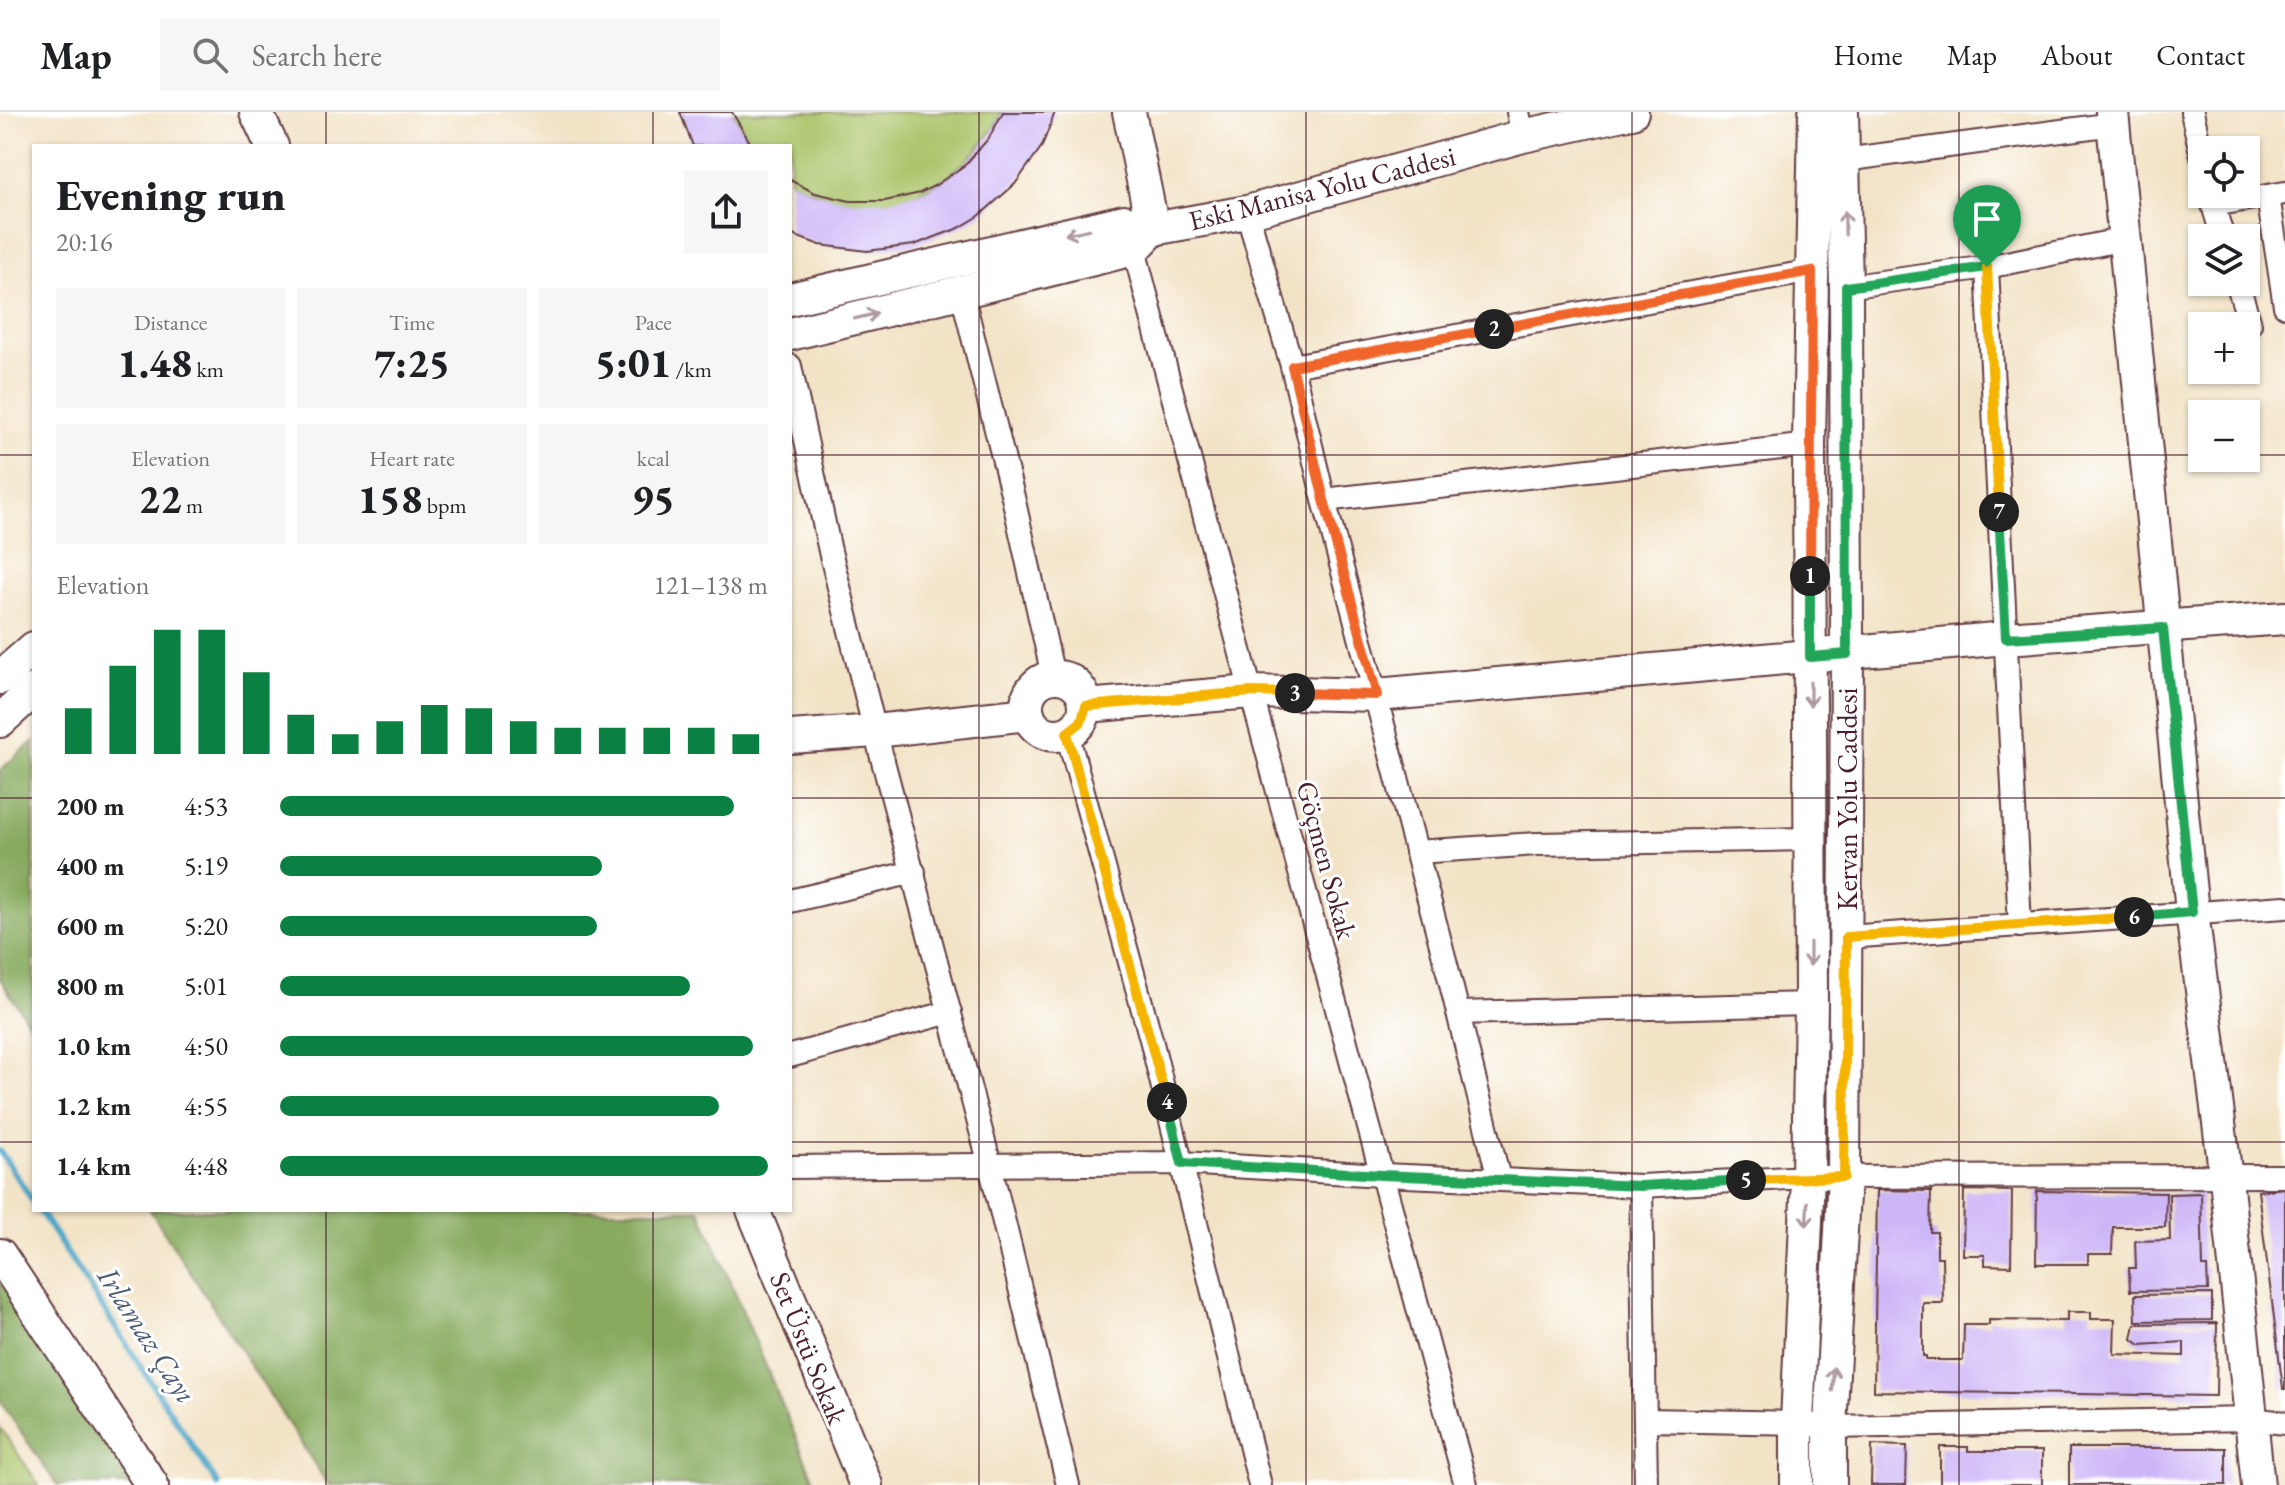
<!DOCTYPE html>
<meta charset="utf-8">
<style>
body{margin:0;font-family:"EB Garamond",serif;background:#f6f6f6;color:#202124;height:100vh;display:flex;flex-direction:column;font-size:30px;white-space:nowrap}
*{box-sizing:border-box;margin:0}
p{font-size:26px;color:#757577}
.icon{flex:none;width:44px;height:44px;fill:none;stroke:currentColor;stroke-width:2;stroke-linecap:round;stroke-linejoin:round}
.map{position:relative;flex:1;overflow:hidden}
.sheet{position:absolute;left:32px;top:32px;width:760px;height:1068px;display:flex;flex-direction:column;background:#fff;border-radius:0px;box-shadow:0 2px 6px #0004}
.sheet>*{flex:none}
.buttons{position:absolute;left:2188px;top:24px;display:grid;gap:16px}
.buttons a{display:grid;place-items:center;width:72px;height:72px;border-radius:0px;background:#fff;box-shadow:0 2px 6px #0004;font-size:40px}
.pin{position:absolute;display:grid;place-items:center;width:68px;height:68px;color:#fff;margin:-82px -34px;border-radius:50% 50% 50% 0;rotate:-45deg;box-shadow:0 0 8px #0007}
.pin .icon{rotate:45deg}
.km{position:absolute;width:40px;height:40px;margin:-20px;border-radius:50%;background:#222;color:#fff;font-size:22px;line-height:40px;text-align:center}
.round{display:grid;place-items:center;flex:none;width:84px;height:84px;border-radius:0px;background:#f6f6f6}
.summary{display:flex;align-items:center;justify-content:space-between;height:136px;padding:0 24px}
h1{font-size:44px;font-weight:800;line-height:60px}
.stats{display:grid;grid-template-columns:repeat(3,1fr);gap:12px;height:136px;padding:8px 24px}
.stats div{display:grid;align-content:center;border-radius:0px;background:#f6f6f6;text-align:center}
.stats b{font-size:40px;font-weight:800}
.stats small{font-size:22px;font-weight:400}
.stats p{font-size:22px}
.chart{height:224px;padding:16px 24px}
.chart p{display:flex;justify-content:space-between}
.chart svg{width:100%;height:144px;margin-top:8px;stroke:#0b8043;stroke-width:6}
ul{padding:0 24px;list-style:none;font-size:26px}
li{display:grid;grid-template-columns:128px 96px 1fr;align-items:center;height:60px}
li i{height:20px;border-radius:10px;background:#0b8043}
header{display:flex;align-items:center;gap:48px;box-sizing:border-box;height:112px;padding:0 40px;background:#fff;border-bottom:2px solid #e0e0e0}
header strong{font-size:38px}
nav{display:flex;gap:44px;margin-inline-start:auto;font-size:28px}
.search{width:560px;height:72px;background:#f6f6f6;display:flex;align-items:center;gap:20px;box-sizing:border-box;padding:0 28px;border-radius:0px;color:#757577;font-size:30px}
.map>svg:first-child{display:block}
.green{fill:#abc46a;stroke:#7a724a;stroke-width:2}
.forest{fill:#88aa5e;stroke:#696444;stroke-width:2}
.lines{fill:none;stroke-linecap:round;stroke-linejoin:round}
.stream{stroke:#49a5c7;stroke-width:6}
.building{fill:#cdb6f7}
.street-casing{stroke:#633c42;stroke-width:26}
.secondary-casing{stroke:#633c42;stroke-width:36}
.street{stroke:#fff;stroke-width:22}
.secondary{stroke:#fff;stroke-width:32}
.oneway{stroke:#ae9aa0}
.split-1-casing{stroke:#fff;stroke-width:16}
.split-2-casing{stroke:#fff;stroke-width:16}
.split-3-casing{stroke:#fff;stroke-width:16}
.split-4-casing{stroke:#fff;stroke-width:16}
.split-5-casing{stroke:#fff;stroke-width:16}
.split-6-casing{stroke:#fff;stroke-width:16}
.split-7-casing{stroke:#fff;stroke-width:16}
.split-8-casing{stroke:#fff;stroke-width:16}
.split-1{stroke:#22a559;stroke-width:10}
.split-2{stroke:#f0652b;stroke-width:10}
.split-3{stroke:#f0652b;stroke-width:10}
.split-4{stroke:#f5b400;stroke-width:10}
.split-5{stroke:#22a559;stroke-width:10}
.split-6{stroke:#f5b400;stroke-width:10}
.split-7{stroke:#22a559;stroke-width:10}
.split-8{stroke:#f5b400;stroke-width:10}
.grid{fill:none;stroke:#4a1f2b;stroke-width:2;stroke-opacity:0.55}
.labels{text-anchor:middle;stroke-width:6;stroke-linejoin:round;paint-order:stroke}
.street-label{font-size:28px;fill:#4a1f2b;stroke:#fff}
.water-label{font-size:30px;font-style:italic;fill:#4a5b71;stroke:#fff}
</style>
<header>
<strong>Map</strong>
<div class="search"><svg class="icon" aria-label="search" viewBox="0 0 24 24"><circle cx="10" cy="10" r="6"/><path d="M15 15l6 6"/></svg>Search here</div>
<nav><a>Home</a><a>Map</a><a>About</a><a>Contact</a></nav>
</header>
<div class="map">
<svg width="2285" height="1373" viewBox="0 0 2285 1373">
<rect width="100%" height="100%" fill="#fff"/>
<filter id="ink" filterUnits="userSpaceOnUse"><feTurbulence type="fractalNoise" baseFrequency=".0125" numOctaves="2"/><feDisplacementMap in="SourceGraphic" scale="16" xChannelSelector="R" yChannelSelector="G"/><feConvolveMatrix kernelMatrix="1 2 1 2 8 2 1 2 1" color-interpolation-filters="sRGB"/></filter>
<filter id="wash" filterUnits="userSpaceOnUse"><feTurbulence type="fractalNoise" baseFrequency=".006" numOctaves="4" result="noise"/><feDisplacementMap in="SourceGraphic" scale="32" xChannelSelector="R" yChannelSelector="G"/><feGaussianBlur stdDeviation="1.8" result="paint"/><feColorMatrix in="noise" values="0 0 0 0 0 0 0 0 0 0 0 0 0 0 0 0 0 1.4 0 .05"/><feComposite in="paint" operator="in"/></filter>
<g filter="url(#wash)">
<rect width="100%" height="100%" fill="#f2e3c6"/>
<g class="green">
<path d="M 732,0 L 1003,0 C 959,81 875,118 790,68 L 790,34 L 752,34 Z"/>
<path d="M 0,1315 L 39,1373 L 0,1373 Z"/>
</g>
<g class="forest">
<path d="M 34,629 L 34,919 L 0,867 L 0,658 Z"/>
<path d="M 150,1098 L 700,1098 L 816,1373 L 328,1373 Z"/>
<path d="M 0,1168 L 135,1373 L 57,1373 L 0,1289 Z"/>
</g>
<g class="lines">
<g class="stream">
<path d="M 0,1039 L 34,1091"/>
<path d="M 39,1098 L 218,1373"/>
</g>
</g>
<g id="blocks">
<g class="building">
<path d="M 680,0 L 732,0 L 752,34 L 693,34 Z"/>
<path d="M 1003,0 L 1055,0 L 1042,34 L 1015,72 L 979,104 L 959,116 L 914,133 L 867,139 L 820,133 L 790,122 L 790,68 L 815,81 L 850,89 L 885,89 L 920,81 L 936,73 L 965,53 L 989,26 Z"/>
<path d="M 2285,1076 L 2285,1277 L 2283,1277 L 2258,1079 Z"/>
<path d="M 1877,1078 L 1931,1079 L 1930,1120 L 1937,1120 L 1937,1145 L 1942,1145 L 1943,1191 L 1923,1191 L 1923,1244 L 1926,1244 L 1926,1248 L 1963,1248 L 1964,1213 L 1989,1213 L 1989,1208 L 2067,1209 L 2067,1200 L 2091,1200 L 2091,1207 L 2115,1207 L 2114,1242 L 2184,1244 L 2184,1230 L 2140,1233 L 2132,1227 L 2135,1212 L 2217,1211 L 2216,1284 L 1874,1279 Z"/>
<path d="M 1964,1078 L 2012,1079 L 2011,1154 L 1985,1153 L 1985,1143 L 1963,1143 Z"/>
<path d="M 2037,1079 L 2166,1081 L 2165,1115 L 2113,1115 L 2112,1142 L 2088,1142 L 2088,1152 L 2036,1152 Z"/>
<path d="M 2201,1081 L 2203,1155 L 2207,1155 L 2208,1178 L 2130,1179 L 2129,1156 L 2136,1156 L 2135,1129 L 2170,1128 L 2169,1082 Z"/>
<path d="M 2212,1182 L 2212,1208 L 2136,1209 L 2135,1183 Z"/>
<path d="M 1872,1333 L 1907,1334 L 1906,1373 L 1871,1373 Z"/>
<path d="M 1940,1335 L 1968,1335 L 1968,1339 L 2042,1339 L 2042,1373 L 1940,1373 Z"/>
<rect x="2069" y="1336" width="157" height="37"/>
</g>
</g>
</g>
<g filter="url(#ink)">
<use href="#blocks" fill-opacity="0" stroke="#633c42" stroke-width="2"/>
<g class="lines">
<g class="street-casing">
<g id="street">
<path d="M 1518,0 L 1523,24"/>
<path d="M 2192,0 L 2202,45"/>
<path d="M 1844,48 L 2113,12"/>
<path d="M 2268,84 L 2285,194"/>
<path d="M 1247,100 L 1292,254 L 1324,388 L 1447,856 L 1499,1067"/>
<path d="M 2223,126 L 2213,93 L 2285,81"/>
<path d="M 1134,137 L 1251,580 L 1466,1373"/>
<path d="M 1987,155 L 2020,814"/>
<path d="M 2237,170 L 2250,212"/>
<path d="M 1846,175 L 1987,155 L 2125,127"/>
<path d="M 962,181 L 1013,385 L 1053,564"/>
<path d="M 790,254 L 830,439 L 875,619 L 990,1053 L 1068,1373"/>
<path d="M 1292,254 L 1812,159"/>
<path d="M 1324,388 L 1809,333"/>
<path d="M 1067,621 L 1151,927 L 1260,1373"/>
<path d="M 1416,740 L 1537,732 L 1810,727"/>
<path d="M 790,789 L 914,760"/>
<path d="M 1846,825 L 2285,795"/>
<path d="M 1458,901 L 1811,892"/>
<path d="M 790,944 L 950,900"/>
<path d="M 790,1055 L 1182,1051 L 1382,1063 L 1641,1074 L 1808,1065 L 2285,1064"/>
<path d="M 1641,1074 L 1646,1373"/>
<path d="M 1646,1308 L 1797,1311 L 1830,1315 L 2251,1307 L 2285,1311"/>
</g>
</g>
<g class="secondary-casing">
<g id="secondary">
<path d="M 256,0 L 272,34"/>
<path d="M 1129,0 L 1153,117"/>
<path d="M 2112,0 L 2192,800 L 2226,1066 L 2258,1373"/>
<path d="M 790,187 L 1124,109 L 1153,117 L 1247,100 L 1523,24 L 1632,0"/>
<path d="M 790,222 L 1134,137 L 1153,117"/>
<circle cx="1056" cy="594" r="29"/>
<path d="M 0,566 L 34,536"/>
<path d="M 1086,594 L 1251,580 L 1377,583 L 2006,526 L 2285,506"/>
<path d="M 0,609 L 34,578"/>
<path d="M 790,625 L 875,619 L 1028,602"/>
<path d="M 753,1098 L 866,1373"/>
<path d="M 0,1143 L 152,1373"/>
<path d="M 1797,1373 L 1797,1311 L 1808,1065 L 1811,892 L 1809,333 L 1815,0"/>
<path d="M 1830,1373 L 1830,1315 L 1844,1065 L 1847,542 L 1846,175 L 1842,0"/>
</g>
</g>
<use href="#street" class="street"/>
<use href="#secondary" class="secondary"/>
</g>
<defs><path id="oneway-shaft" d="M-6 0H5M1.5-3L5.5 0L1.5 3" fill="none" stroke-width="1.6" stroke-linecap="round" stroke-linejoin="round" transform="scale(2)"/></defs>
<g class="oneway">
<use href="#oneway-shaft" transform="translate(1845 111) rotate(-91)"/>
<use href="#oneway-shaft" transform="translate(1077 120) rotate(167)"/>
<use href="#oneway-shaft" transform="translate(866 204) rotate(-14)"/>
<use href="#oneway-shaft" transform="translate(1810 582) rotate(90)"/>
<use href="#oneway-shaft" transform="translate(1810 842) rotate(90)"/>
<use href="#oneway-shaft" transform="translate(1807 1102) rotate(93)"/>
<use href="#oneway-shaft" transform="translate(1833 1267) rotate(-87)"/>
</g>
</g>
<g class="lines" filter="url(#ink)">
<g class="split-1-casing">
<path id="split-1" d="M 1810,464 L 1810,545 L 1847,542 L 1846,175 L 1987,155"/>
</g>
<g class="split-2-casing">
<path id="split-2" d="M 1494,217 L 1812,159 L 1810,464"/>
</g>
<g class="split-3-casing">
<path id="split-3" d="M 1295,581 L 1377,583 L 1324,388 L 1292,254 L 1494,217"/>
</g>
<g class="split-4-casing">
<path id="split-4" d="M 1167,990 L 1067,621 L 1081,610 L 1086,594 L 1251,580 L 1295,581"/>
</g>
<g class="split-5-casing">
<path id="split-5" d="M 1167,990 L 1182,1051 L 1382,1063 L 1641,1074 L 1746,1068"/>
</g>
<g class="split-6-casing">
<path id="split-6" d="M 1746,1068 L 1844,1065 L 1846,825 L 2134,805"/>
</g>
<g class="split-7-casing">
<path id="split-7" d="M 1999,400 L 2006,526 L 2163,516 L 2192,800 L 2134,805"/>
</g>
<g class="split-8-casing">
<path id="split-8" d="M 1987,155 L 1999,400"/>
</g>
<use href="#split-1" class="split-1"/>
<use href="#split-2" class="split-2"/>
<use href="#split-3" class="split-3"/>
<use href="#split-4" class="split-4"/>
<use href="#split-5" class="split-5"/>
<use href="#split-6" class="split-6"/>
<use href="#split-7" class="split-7"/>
<use href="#split-8" class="split-8"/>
</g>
<path class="grid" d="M 326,0 L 326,34M 653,0 L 653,34M 979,0 L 979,1373M 1306,0 L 1306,1373M 1632,0 L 1632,1373M 1959,0 L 1959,1373M 0,343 L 34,343M 790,343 L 2202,343M 2246,343 L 2285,343M 0,686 L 34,686M 790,686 L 2285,686M 0,1030 L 34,1030M 790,1030 L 2285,1030M 326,1098 L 326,1373M 653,1098 L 653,1373"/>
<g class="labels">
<g class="street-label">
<text transform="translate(1322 76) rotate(-14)" y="10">Eski Manisa Yolu Caddesi</text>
<text transform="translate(1847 687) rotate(-90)" y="10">Kervan Yolu Caddesi</text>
<text transform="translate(1327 748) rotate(75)" y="10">Göçmen Sokak</text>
<text transform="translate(809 1236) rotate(68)" y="10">Set Üstü Sokak</text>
</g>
<g class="water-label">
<text transform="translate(147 1223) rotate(57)" y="10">Irlamaz Çayı</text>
</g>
</g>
</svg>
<div class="buttons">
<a><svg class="icon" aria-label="locate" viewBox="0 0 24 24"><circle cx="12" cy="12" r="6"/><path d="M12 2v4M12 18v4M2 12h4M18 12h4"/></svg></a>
<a><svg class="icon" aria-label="layers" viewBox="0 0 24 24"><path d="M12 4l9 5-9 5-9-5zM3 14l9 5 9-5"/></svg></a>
<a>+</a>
<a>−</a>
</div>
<div class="pin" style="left:1987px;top:155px;background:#1e9e55"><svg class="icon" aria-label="arrive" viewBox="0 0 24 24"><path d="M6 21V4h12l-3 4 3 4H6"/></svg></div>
<b class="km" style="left:1810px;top:464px">1</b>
<b class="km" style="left:1494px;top:217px">2</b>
<b class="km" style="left:1295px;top:581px">3</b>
<b class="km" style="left:1167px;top:990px">4</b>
<b class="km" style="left:1746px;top:1068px">5</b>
<b class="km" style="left:2134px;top:805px">6</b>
<b class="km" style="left:1999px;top:400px">7</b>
<section class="sheet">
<div class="summary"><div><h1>Evening run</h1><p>20:16</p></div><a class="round"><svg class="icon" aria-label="share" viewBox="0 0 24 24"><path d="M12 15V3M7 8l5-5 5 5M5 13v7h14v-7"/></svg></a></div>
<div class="stats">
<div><p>Distance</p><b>1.48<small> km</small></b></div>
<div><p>Time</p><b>7:25</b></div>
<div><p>Pace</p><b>5:01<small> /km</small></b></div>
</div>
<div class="stats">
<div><p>Elevation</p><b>22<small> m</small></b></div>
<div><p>Heart rate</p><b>158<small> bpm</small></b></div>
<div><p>kcal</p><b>95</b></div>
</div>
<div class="chart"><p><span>Elevation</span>121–138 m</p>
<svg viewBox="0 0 160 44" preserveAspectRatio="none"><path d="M5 44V30M15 44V17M25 44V6M35 44V6M45 44V19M55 44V32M65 44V38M75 44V34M85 44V29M95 44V30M105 44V34M115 44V36M125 44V36M135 44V36M145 44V36M155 44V38"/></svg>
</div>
<ul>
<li><b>200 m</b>4:53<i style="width:93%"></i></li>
<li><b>400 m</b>5:19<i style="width:66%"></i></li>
<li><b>600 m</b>5:20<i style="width:65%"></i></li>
<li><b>800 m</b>5:01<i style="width:84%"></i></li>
<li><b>1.0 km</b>4:50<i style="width:97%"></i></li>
<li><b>1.2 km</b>4:55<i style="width:90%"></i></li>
<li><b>1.4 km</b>4:48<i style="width:100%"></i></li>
</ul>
</section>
</div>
